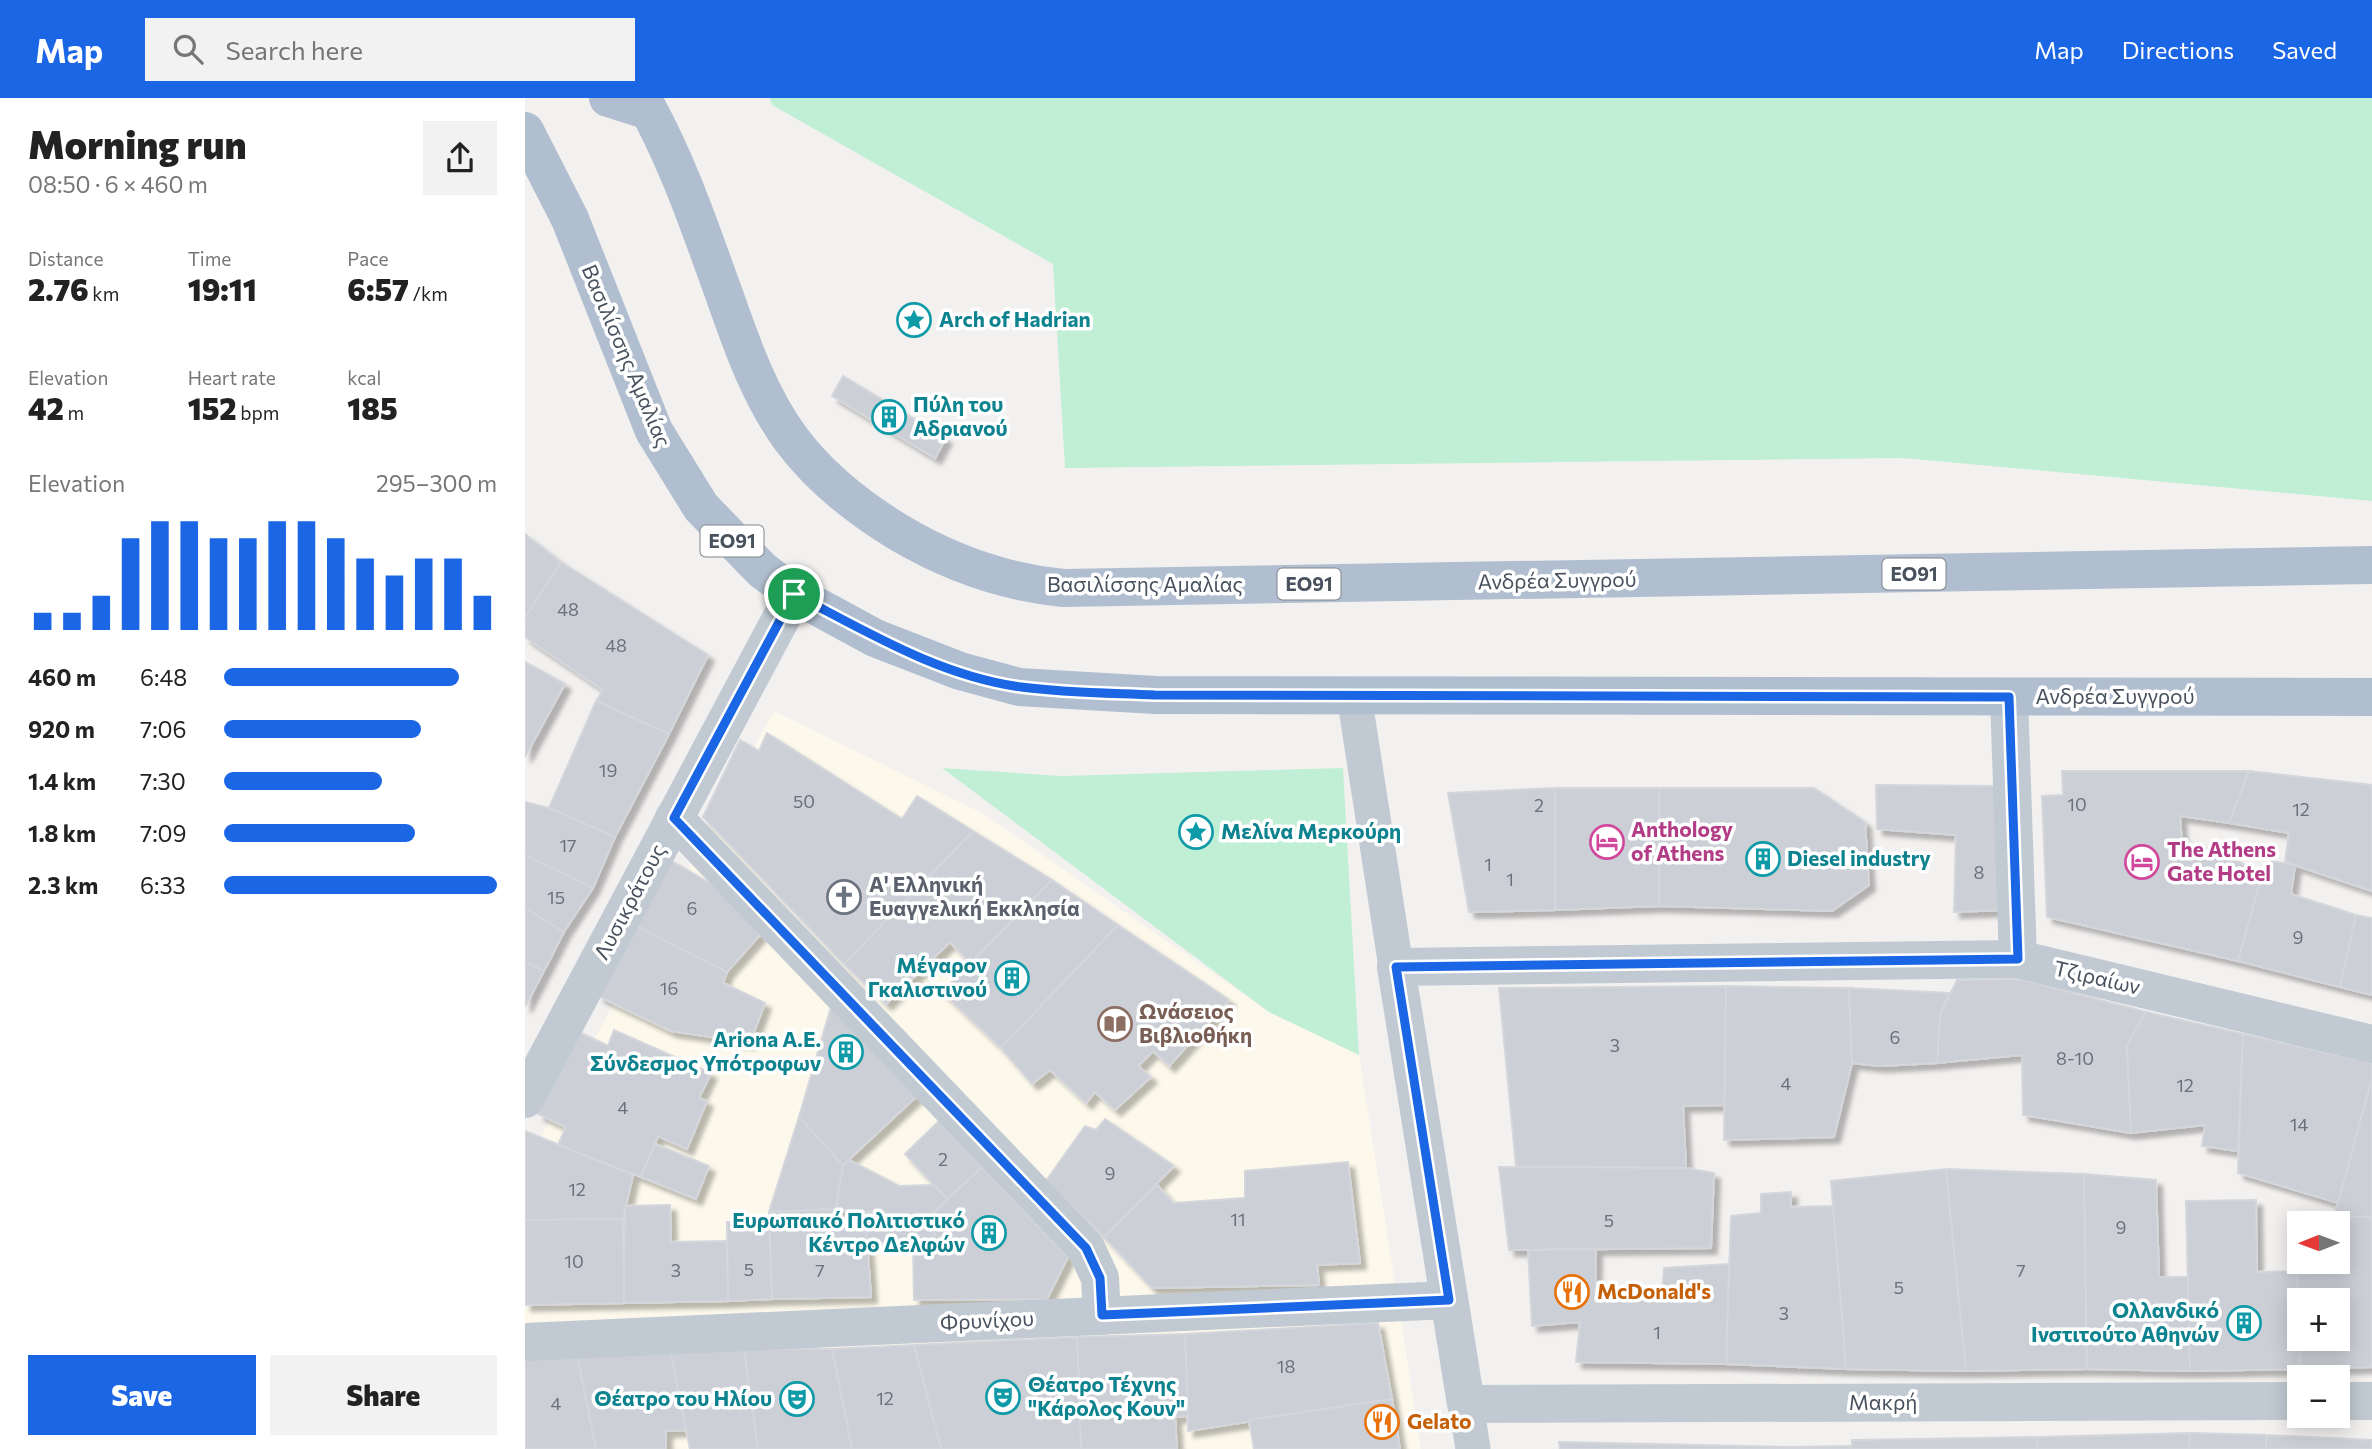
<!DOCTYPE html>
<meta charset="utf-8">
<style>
body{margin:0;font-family:Commissioner,sans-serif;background:#f2f2f2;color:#222;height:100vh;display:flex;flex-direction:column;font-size:26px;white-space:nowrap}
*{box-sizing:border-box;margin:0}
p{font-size:23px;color:#767676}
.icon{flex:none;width:38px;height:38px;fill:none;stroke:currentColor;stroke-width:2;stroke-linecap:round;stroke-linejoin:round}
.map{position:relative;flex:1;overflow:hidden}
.side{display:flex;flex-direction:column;background:#fff;width:525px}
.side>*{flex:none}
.needle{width:46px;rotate:269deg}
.buttons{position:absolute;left:1762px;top:1113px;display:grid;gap:14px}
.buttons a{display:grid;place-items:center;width:63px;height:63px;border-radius:0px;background:#fff;box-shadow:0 4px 18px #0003;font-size:35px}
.pin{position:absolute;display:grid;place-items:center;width:60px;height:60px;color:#fff;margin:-30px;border:4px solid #fff;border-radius:50%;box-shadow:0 2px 7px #0007}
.round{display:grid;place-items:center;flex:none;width:74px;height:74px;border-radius:0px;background:#f2f2f2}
.summary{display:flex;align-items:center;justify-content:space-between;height:119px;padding:0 28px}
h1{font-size:38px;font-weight:800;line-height:52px}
.metrics{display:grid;grid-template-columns:repeat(3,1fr);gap:10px;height:119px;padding:7px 28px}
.metrics div{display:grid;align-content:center}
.metrics b{font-size:30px;font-weight:800}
.metrics small{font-size:19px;font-weight:400}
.metrics p{font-size:19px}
.chart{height:196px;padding:14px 28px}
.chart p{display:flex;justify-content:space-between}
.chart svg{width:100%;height:126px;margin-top:7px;stroke:#1a66e4;stroke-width:6}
.cta{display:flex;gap:14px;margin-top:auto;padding:14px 28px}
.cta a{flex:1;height:80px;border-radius:0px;background:#1a66e4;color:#fff;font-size:28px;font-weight:800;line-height:80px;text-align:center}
.cta a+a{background:#f2f2f2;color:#222}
ul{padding:0 28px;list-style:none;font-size:23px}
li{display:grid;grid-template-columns:112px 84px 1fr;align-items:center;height:52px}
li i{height:18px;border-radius:9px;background:#1a66e4}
header{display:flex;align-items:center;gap:42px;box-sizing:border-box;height:98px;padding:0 35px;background:#1a66e4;color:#fff}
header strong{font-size:33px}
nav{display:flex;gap:38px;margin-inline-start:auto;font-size:24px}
.search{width:490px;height:63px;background:#f2f2f2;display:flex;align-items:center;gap:18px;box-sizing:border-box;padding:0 24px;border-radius:0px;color:#767676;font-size:26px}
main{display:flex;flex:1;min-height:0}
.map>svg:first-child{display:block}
.commercial{fill:#fcf8eb}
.green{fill:#c0efd5}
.building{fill:#cccfd6;stroke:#d4d6dc;stroke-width:2;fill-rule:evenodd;filter:url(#shadow)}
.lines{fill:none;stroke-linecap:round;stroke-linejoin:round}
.pedestrian{stroke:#c1cad2;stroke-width:35}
.minor{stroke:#c1cad2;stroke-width:38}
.primary{stroke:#b0becf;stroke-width:38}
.route-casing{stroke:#fff;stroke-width:14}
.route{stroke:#1a66e4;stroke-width:9}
.labels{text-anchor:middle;stroke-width:7;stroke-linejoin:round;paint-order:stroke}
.number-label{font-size:18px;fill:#69717c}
.shield{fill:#fff;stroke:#7f868e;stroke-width:2}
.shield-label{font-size:19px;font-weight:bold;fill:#48525e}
.culture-label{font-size:21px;font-weight:bold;fill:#0d838f;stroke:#fff;text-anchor:start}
.street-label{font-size:21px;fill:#48525e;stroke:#fff}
.hotel-label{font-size:21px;font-weight:bold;fill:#b23c85;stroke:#fff;text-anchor:start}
.worship-label{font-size:21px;font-weight:bold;fill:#5b616d;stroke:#fff;text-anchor:start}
.education-label{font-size:21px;font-weight:bold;fill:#785e54;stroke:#fff;text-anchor:start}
.food-label{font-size:21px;font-weight:bold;fill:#c56008;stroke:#fff;text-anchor:start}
</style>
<header>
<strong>Map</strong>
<div class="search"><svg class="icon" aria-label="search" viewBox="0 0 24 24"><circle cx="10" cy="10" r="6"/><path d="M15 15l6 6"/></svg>Search here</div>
<nav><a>Map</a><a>Directions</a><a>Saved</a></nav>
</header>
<main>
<section class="side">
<div class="summary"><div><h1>Morning run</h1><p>08:50 · 6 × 460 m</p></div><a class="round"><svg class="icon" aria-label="share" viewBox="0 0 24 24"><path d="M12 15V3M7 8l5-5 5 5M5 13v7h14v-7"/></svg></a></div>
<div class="metrics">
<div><p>Distance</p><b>2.76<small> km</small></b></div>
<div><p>Time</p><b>19:11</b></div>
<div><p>Pace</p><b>6:57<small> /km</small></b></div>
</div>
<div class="metrics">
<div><p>Elevation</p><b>42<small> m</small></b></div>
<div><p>Heart rate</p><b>152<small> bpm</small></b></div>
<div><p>kcal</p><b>185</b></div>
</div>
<div class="chart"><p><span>Elevation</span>295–300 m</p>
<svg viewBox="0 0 160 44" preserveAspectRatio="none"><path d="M5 44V38M15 44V38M25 44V32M35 44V12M45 44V6M55 44V6M65 44V12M75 44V12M85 44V6M95 44V6M105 44V12M115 44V19M125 44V25M135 44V19M145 44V19M155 44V32"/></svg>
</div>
<ul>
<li><b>460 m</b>6:48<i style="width:86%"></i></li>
<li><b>920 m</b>7:06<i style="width:72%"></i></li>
<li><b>1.4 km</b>7:30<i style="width:58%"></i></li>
<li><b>1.8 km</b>7:09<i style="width:70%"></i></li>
<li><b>2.3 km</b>6:33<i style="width:100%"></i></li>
</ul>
<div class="cta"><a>Save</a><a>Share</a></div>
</section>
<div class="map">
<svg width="1847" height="1351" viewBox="0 0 1847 1351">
<defs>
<filter id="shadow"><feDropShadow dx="6" dy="6" stdDeviation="2" flood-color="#0004"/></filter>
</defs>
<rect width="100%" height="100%" fill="#f3f1f0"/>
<path class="commercial" d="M 249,613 L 457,715 L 744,914 L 834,957 L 896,1351 L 0,1351 L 0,1068 Z"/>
<g class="green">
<path d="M 245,0 L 1847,0 L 1847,403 L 1378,360 L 540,370 L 528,166 L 247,7 Z"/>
<path d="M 417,670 L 536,678 L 818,670 L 834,957 L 744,914 Z"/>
</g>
<g class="building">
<path d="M 318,278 L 421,340 L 410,360 L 307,298 Z"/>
<path d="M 0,436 L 36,464 L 0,520 Z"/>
<path d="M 36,464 L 183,557 L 144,636 L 71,603 L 78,592 L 0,539 L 0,520 Z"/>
<path d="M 0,564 L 40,586 L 0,659 Z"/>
<path d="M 71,603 L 144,636 L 90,739 L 24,710 Z"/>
<path d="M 242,635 L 377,721 L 392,698 L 448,733 L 319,866 L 178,719 L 215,642 L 234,653 Z"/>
<path d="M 1537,673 L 1724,673 L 1704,725 L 1655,718 L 1657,745 L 1692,752 L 1737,776 L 1713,863 L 1522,819 L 1517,698 L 1538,697 Z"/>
<path d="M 1724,673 L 1847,687 L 1847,793 L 1760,764 L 1764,735 L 1704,725 Z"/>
<path d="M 1351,687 L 1473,688 L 1479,812 L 1429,814 L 1431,737 L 1352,731 Z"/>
<path d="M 1030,690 L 1030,812 L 944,814 L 923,695 Z"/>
<path d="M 1030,690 L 1134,690 L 1134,808 L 1030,812 Z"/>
<path d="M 1134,690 L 1289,690 L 1340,724 L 1344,787 L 1307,813 L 1134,808 Z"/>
<path d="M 0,704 L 24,710 L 90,739 L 68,790 L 0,757 Z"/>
<path d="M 448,733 L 527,782 L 445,865 L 425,844 L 361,906 L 319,866 Z"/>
<path d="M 0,757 L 68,790 L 39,834 L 0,810 Z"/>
<path d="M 147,763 L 200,794 L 235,837 L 202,874 L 111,828 Z"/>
<path d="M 1747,763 L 1770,767 L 1766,796 L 1831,817 L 1815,889 L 1713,863 L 1737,776 Z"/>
<path d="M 527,782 L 593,827 L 476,950 L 417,894 Z"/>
<path d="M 0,810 L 39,834 L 19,873 L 0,864 Z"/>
<path d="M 1831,817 L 1847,820 L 1847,897 L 1815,889 Z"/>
<path d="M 593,827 L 704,902 L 644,968 L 628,953 L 613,968 L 626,979 L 590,1012 L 570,994 L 561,1005 L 525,972 L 507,986 L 476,950 Z"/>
<path d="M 111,828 L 202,874 L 198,885 L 240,905 L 225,945 L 146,933 L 73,898 Z"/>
<path d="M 0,864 L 19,873 L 0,909 Z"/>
<path d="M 1495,881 L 1621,914 L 1602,948 L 1606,1035 L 1498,1017 L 1497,957 L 1412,965 L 1415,916 L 1432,882 Z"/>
<path d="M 1201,888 L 1324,890 L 1327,965 L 1309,1039 L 1199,1042 Z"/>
<path d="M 1201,888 L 1199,1007 L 1158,1008 L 1161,1070 L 991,1068 L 974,890 Z"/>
<path d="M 1324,890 L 1425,895 L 1415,916 L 1412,965 L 1355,968 L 1327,965 Z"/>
<path d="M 306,909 L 391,999 L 318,1067 L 274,1019 Z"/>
<path d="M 1621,914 L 1718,936 L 1713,1053 L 1677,1048 L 1680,1027 L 1606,1035 L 1602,948 Z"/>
<path d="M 50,932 L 83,948 L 89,932 L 186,975 L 174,1000 L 182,1003 L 162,1051 L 133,1038 L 116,1079 L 33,1047 L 41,1029 L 13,1016 Z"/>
<path d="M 1718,936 L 1847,965 L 1847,980 L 1813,1105 L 1713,1075 Z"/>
<path d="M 1847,980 L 1847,1119 L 1809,1119 L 1813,1105 Z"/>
<path d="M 274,1019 L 318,1067 L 311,1111 L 244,1114 Z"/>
<path d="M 580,1021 L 649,1068 L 579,1139 L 521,1083 L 560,1028 L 571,1032 Z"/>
<path d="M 414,1023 L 457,1069 L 422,1101 L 380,1056 Z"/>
<path d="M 0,1033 L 108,1077 L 98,1121 L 0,1122 Z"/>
<path d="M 130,1046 L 184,1068 L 171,1101 L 116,1079 Z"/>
<path d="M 324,1062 L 374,1088 L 408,1087 L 422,1101 L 403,1120 L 311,1111 L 318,1067 Z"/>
<path d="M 823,1064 L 835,1165 L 792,1167 L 794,1187 L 627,1190 L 579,1139 L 632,1087 L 648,1105 L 720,1100 L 720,1073 Z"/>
<path d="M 457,1069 L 543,1159 L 522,1201 L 389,1202 L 388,1143 L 410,1142 L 409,1128 L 403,1120 Z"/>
<path d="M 974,1069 L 1161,1070 L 1189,1075 L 1186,1150 L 984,1152 Z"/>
<path d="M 1421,1071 L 1441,1273 L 1321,1271 L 1306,1083 Z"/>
<path d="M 1421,1071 L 1559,1076 L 1562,1271 L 1441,1273 Z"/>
<path d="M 1559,1076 L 1631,1082 L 1634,1179 L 1663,1179 L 1665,1273 L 1562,1271 Z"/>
<path d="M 1266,1094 L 1266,1109 L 1308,1108 L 1321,1271 L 1201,1266 L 1206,1118 L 1236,1115 L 1236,1096 Z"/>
<path d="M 1731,1102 L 1732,1174 L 1773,1173 L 1775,1271 L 1665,1273 L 1661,1103 Z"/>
<path d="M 145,1107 L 146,1144 L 202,1143 L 203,1203 L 99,1205 L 100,1108 Z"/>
<path d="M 311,1111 L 312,1130 L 341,1129 L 346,1199 L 247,1201 L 244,1114 Z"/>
<path d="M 332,1113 L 403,1120 L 409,1128 L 410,1142 L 342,1146 L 341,1129 L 334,1129 Z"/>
<path d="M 1809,1119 L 1847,1119 L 1847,1269 L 1775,1271 L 1771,1121 ZM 1774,1125 L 1813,1125 L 1813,1164 L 1774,1164 ZM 1774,1202 L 1813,1202 L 1813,1241 L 1774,1241 Z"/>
<path d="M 98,1121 L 99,1205 L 0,1207 L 0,1122 Z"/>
<path d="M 202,1124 L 244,1125 L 247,1201 L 203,1203 Z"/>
<path d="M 1071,1151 L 1070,1204 L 1137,1197 L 1139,1170 L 1204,1166 L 1201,1266 L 1051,1264 L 1055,1224 L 1007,1228 L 1003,1152 Z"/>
<path d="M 853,1225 L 867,1301 L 663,1333 L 660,1236 Z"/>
<path d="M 660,1236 L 663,1318 L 650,1319 L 652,1351 L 556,1351 L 552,1239 Z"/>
<path d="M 552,1239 L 556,1351 L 416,1351 L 389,1247 Z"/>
<path d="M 389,1247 L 416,1351 L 327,1351 L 307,1251 Z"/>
<path d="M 219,1251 L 233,1351 L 165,1351 L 145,1252 Z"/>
<path d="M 219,1251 L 307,1251 L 327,1351 L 233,1351 Z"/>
<path d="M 145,1252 L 161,1332 L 141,1333 L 141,1351 L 71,1351 L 52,1257 Z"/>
<path d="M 52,1257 L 71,1351 L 0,1351 L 0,1260 Z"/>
<path d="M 867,1301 L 875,1351 L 729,1351 L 724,1322 Z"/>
<path d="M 1665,1335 L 1742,1337 L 1741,1351 L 1664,1351 Z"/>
<path d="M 1665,1335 L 1664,1351 L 1512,1351 L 1513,1339 Z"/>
<path d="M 1742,1337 L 1847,1342 L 1847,1351 L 1741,1351 Z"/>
<path d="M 1513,1339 L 1512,1351 L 1327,1351 L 1327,1342 Z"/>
<path d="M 1034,1344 L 1262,1349 L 1262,1351 L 1035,1351 Z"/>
<path d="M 1325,1348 L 1325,1351 L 1262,1351 L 1262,1349 Z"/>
</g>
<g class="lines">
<g class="pedestrian">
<path d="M 829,597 L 871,869"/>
<path d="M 941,1306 L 948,1351"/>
</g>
<g class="minor">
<path d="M 1484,599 L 1493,861"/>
<path d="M 149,720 L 561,1150 L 575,1180 L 577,1218"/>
<path d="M 0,1001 L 269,496"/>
<path d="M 0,1244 L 924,1202"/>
<path d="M 1774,1303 L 941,1306 L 871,869 L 1493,861 L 1847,946"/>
<path d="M 1813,1303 L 1847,1303"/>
</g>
<g class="primary">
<path d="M 83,0 L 124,13"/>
<path d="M 117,0 C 152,61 175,130 199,196 C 217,247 234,297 266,341 C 295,380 332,409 373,434 C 425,465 478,484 538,490 L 1847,467"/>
<path d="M 0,33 L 45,121 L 129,333 L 176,409 L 237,472 L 269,496 L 350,540 L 435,573 L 494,589 L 630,597 L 1847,599"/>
</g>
</g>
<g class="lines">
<g class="route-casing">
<path id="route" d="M 269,496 C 341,533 414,578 496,589 C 541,595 586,595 630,597 L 1484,599 L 1493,861 L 871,869 L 924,1202 L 577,1217 L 575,1180 L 561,1150 L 149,720 Z"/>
</g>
<use href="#route" class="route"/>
</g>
<defs>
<g id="sight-ring" transform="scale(1.75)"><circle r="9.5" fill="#fff" stroke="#0f9aa8" stroke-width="1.5"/><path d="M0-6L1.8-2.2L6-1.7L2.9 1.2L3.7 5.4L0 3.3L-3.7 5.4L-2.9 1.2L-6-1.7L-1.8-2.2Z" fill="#0f9aa8"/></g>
<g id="building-ring" transform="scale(1.75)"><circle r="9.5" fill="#fff" stroke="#0f9aa8" stroke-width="1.5"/><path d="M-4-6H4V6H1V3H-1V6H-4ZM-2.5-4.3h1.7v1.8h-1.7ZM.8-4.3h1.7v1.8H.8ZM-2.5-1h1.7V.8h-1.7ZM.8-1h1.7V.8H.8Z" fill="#0f9aa8"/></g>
<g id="hotel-ring" transform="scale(1.75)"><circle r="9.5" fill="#fff" stroke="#d1479c" stroke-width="1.5"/><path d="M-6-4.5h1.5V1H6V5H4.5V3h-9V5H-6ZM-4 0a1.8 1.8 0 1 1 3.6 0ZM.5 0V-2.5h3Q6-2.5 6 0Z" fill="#d1479c"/></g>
<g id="church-ring" transform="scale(1.75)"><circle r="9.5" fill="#fff" stroke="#6b7280" stroke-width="1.5"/><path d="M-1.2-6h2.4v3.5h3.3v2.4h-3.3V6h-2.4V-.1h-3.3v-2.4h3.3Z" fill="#6b7280"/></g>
<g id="library-ring" transform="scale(1.75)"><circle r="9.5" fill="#fff" stroke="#8d6e63" stroke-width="1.5"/><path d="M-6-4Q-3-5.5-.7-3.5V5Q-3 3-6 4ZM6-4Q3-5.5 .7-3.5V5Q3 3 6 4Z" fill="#8d6e63"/></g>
<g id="restaurant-ring" transform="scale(1.75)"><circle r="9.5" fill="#fff" stroke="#e8710a" stroke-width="1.5"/><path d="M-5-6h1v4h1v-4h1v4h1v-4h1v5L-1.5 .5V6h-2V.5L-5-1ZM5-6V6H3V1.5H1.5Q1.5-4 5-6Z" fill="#e8710a"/></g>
<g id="theatre-ring" transform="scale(1.75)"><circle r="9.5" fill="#fff" stroke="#0f9aa8" stroke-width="1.5"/><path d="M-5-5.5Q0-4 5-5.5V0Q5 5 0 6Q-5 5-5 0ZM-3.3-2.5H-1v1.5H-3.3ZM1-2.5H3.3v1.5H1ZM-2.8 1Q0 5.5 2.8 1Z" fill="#0f9aa8"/></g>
</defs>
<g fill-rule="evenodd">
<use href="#sight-ring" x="389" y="222"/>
<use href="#building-ring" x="364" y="319"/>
<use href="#sight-ring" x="671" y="734"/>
<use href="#hotel-ring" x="1082" y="744"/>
<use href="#building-ring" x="1238" y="761"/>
<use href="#hotel-ring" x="1617" y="764"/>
<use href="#church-ring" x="319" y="799"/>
<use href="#building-ring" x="487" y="880"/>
<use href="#library-ring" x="590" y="926"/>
<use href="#building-ring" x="321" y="954"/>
<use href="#building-ring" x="464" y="1135"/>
<use href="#restaurant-ring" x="1047" y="1194"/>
<use href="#building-ring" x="1719" y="1225"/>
<use href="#theatre-ring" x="478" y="1299"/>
<use href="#theatre-ring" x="272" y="1301"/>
<use href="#restaurant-ring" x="857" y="1324"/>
</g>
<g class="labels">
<g class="number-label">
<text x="43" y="518">48</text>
<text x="91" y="554">48</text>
<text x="83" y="679">19</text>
<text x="279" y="710">50</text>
<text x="1552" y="713">10</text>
<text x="1014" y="714">2</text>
<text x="1776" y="718">12</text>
<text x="43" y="754">17</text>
<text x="963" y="773">1</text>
<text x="1454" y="781">8</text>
<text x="985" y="788">1</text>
<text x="31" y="806">15</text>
<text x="167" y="817">6</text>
<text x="1773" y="846">9</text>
<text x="144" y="897">16</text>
<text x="1370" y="946">6</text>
<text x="1090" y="954">3</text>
<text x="1550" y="967">8-10</text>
<text x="1261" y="992">4</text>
<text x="1660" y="994">12</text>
<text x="98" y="1016">4</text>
<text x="1774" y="1033">14</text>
<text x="418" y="1068">2</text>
<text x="585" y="1082">9</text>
<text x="52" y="1098">12</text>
<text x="713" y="1128">11</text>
<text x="1084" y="1129">5</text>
<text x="1596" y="1136">9</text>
<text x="49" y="1170">10</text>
<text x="224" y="1178">5</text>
<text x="151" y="1179">3</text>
<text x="295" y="1179">7</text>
<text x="1496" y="1179">7</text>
<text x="1374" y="1196">5</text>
<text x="1259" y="1222">3</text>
<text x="1132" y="1241">1</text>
<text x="761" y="1275">18</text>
<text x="360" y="1307">12</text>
<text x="31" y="1312">4</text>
</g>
<g class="shield">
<rect x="175.5" y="427.5" width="63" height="31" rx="5"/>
<rect x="1357.5" y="460.5" width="63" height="31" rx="5"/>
<rect x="752.5" y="470.5" width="63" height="31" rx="5"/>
</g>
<g class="shield-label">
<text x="207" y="450">ΕΟ91</text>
<text x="1389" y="483">ΕΟ91</text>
<text x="784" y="493">ΕΟ91</text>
</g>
<g class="culture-label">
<text x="414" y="229">Arch of Hadrian</text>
<text x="388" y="314">Πύλη του<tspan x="388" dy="24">Αδριανού</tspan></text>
<text x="696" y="741">Μελίνα Μερκούρη</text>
<text x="1262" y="768">Diesel industry</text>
<text x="462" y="875" text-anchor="end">Μέγαρον<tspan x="462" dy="24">Γκαλιστινού</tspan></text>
<text x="296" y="949" text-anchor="end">Ariona Α.Ε.<tspan x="296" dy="24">Σύνδεσμος Υπότροφων</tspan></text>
<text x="440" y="1130" text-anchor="end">Ευρωπαικό Πολιτιστικό<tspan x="440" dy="24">Κέντρο Δελφών</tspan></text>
<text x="1694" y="1220" text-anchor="end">Ολλανδικό<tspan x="1694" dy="24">Ινστιτούτο Αθηνών</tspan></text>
<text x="503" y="1294">Θέατρο Τέχνης<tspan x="503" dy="24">"Κάρολος Κουν"</tspan></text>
<text x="247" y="1308" text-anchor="end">Θέατρο του Ηλίου</text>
</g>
<g class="street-label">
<text transform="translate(101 258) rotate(67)" y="7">Βασιλίσσης Αμαλίας</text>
<text transform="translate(1032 483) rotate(-1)" y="7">Ανδρέα Συγγρού</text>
<text x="620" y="494">Βασιλίσσης Αμαλίας</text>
<text x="1590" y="606">Ανδρέα Συγγρού</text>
<text transform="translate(105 804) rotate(-62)" y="7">Λυσικράτους</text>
<text transform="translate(1572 880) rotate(13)" y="7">Τζιραίων</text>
<text transform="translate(462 1223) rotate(-3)" y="7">Φρυνίχου</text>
<text x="1358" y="1312">Μακρή</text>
</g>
<g class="hotel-label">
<text x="1106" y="739">Anthology<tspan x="1106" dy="24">of Athens</tspan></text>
<text x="1642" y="759">The Athens<tspan x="1642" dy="24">Gate Hotel</tspan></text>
</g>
<g class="worship-label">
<text x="344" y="794">Α' Ελληνική<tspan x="344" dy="24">Ευαγγελική Εκκλησία</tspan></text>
</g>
<g class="education-label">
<text x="614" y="921">Ωνάσειος<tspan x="614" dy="24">Βιβλιοθήκη</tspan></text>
</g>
<g class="food-label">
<text x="1072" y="1201">McDonald's</text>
<text x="882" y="1331">Gelato</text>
</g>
</g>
</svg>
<div class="buttons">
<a><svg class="needle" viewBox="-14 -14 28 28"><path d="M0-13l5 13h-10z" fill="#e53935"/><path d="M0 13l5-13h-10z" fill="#767676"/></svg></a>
<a>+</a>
<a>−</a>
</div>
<div class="pin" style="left:269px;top:496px;background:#1e9e55"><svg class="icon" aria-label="arrive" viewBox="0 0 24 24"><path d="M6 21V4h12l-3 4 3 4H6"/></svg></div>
</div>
</main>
